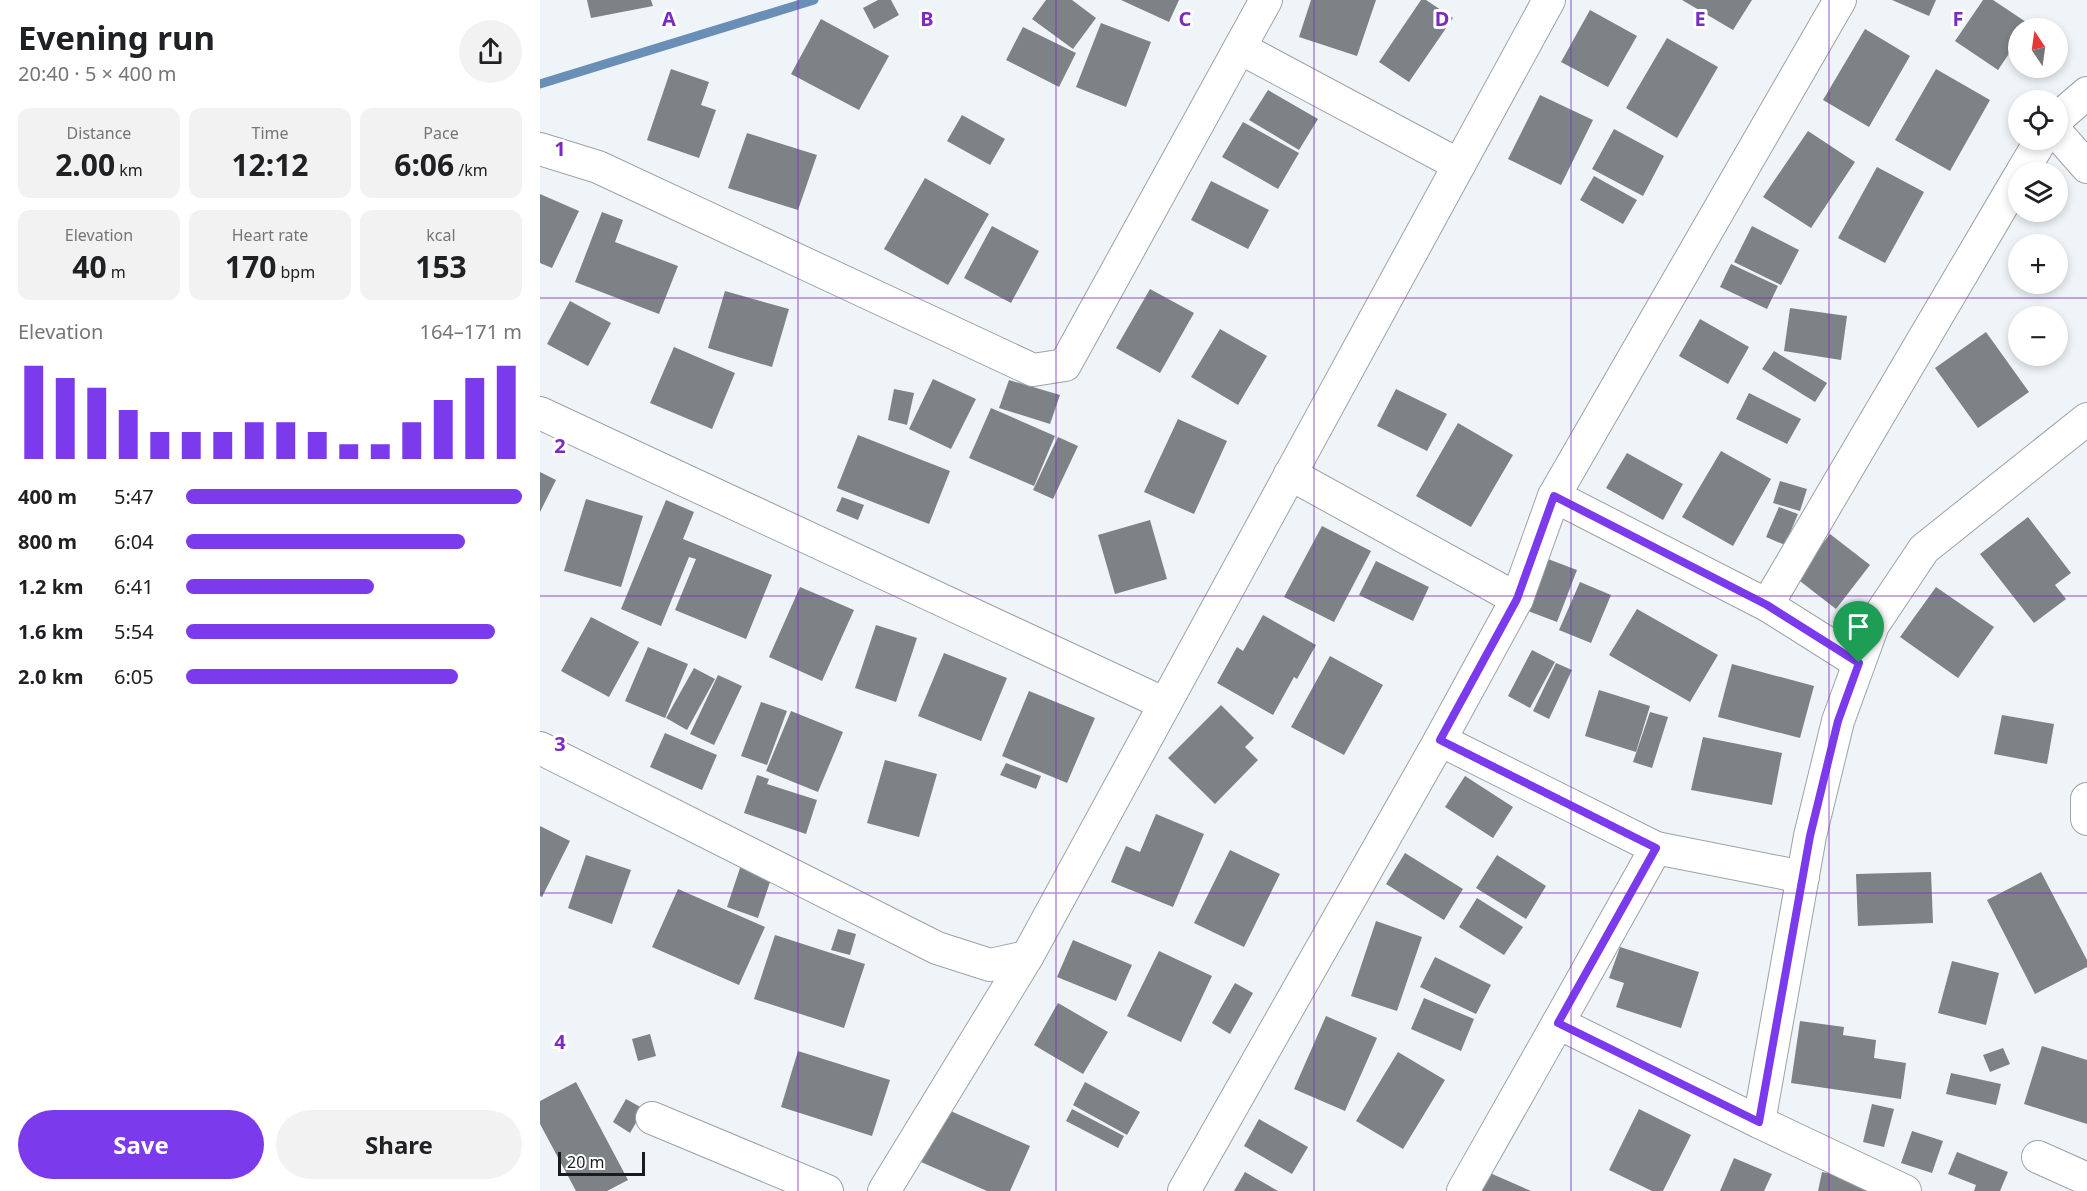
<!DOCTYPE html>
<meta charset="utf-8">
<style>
body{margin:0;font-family:"Noto Sans",sans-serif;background:#f2f2f2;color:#202124;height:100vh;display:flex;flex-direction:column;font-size:22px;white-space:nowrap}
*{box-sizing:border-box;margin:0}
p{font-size:20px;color:#757577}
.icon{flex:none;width:33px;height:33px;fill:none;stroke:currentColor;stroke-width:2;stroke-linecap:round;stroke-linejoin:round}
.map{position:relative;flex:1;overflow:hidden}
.panel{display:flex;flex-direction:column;background:#fff;width:540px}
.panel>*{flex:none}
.needle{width:39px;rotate:347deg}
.fabs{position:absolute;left:1468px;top:18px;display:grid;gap:12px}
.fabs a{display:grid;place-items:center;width:60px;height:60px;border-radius:50%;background:#fff;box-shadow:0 3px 9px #0003;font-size:30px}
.scale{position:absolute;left:18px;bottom:15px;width:87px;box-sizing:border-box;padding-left:6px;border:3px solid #191b1d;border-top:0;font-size:16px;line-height:21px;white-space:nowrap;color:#191b1d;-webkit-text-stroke:4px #fff;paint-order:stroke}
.pin{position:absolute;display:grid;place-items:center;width:51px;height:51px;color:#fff;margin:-62px -26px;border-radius:50% 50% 50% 0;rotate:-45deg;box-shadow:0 0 6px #0007}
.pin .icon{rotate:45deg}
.round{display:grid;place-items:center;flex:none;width:63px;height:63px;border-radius:32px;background:#f2f2f2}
.headline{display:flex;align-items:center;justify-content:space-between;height:102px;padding:0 18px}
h1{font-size:33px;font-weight:700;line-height:45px}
.figures{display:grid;grid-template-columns:repeat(3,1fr);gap:9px;height:102px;padding:6px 18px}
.figures div{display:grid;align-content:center;border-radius:12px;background:#f2f2f2;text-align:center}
.figures b{font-size:30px;font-weight:700}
.figures small{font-size:16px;font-weight:400}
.figures p{font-size:16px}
.chart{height:168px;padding:12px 18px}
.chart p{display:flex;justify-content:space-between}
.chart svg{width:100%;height:108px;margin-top:6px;stroke:#7c3aed;stroke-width:6}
.button{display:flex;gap:12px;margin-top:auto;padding:12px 18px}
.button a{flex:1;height:69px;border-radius:36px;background:#7c3aed;color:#fff;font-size:24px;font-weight:700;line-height:69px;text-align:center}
.button a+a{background:#f2f2f2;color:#202124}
ul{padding:0 18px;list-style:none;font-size:20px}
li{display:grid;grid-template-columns:96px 72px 1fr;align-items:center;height:45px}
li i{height:15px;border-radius:8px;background:#7c3aed}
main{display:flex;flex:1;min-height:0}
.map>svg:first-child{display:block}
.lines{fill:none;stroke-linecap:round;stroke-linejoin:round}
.stream{stroke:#698fb6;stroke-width:9}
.building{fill:#7d8287}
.street-casing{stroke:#9da2a7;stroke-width:34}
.street{stroke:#fff;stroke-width:32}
.route-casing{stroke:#fff;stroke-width:12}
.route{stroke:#7c3aed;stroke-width:8}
.grid{fill:none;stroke:#7b2cbf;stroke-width:1.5;stroke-opacity:0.55}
.grid-label{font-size:20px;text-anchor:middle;font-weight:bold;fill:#7b2cbf;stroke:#fff;stroke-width:6;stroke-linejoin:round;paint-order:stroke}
</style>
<main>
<section class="panel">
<div class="headline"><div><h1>Evening run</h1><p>20:40 · 5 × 400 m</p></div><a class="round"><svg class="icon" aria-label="share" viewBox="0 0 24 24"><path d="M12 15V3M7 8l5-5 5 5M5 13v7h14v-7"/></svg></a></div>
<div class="figures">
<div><p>Distance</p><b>2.00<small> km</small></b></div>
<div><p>Time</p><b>12:12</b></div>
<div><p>Pace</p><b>6:06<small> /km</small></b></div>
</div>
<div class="figures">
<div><p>Elevation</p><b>40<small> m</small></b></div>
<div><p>Heart rate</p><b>170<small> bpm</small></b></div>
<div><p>kcal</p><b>153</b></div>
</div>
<div class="chart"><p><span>Elevation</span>164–171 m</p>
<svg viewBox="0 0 160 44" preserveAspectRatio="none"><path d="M5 44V6M15 44V11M25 44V15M35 44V24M45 44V33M55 44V33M65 44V33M75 44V29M85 44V29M95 44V33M105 44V38M115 44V38M125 44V29M135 44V20M145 44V11M155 44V6"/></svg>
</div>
<ul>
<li><b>400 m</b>5:47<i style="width:100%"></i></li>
<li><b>800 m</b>6:04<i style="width:83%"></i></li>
<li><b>1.2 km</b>6:41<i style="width:56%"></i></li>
<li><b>1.6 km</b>5:54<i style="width:92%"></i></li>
<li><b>2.0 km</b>6:05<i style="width:81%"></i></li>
</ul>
<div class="button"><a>Save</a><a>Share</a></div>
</section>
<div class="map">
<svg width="1547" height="1191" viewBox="0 0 1547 1191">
<rect width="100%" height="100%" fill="#eff4f9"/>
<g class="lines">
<path class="stream" d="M 0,84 L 274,0"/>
</g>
<g class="building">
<path d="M 47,0 L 111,0 L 113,6 L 51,18 Z"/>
<path d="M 338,0 L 351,0 L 359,15 L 334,29 L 323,8 Z"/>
<path d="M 506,0 L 532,0 L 556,18 L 533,49 L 492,19 Z"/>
<path d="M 581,0 L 639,0 L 629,22 Z"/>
<path d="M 771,0 L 836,0 L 817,56 L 759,37 Z"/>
<path d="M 881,0 L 886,0 L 913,18 L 869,82 L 839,62 Z"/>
<path d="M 1142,0 L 1212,0 L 1193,30 Z"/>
<path d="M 1352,0 L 1396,0 L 1389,16 Z"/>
<path d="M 1443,0 L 1453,0 L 1489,24 L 1486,28 L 1479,28 L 1479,39 L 1458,70 L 1415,41 Z"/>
<path d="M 1050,10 L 1097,36 L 1068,87 L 1021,62 Z"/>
<path d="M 281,19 L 349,56 L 319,110 L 251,74 Z"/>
<path d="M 561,23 L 611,42 L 586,107 L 536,87 Z"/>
<path d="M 483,27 L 536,53 L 519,87 L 466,60 Z"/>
<path d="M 1325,29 L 1370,56 L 1329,127 L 1283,100 Z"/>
<path d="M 1127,38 L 1178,67 L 1137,138 L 1086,108 Z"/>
<path d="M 131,69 L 169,82 L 161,105 L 176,110 L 159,158 L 107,140 Z"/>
<path d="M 1396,69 L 1450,100 L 1410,171 L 1355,140 Z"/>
<path d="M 728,90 L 778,119 L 759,150 L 709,120 Z"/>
<path d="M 1000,95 L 1053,120 L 1021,185 L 968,159 Z"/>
<path d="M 422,115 L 465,139 L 450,165 L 407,141 Z"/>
<path d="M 703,122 L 759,153 L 738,189 L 682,157 Z"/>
<path d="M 1074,129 L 1124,156 L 1103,196 L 1052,169 Z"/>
<path d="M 1268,131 L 1315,162 L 1271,228 L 1223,197 Z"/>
<path d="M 207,133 L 277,155 L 258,210 L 188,188 Z"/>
<path d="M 1337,167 L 1384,192 L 1345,263 L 1298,238 Z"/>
<path d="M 1054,176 L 1097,200 L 1083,224 L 1040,200 Z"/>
<path d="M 385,178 L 449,214 L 408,285 L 344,249 Z"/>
<path d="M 671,181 L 729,210 L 708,249 L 651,220 Z"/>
<path d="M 0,194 L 39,211 L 12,268 L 0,263 Z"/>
<path d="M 62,212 L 83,220 L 75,242 L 138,266 L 119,314 L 35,282 Z"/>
<path d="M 452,226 L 499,251 L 471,303 L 424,278 Z"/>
<path d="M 1212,226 L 1259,250 L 1241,285 L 1194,262 Z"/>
<path d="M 1191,264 L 1238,286 L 1227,309 L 1180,287 Z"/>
<path d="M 610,289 L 654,313 L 620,373 L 576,348 Z"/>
<path d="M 185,291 L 249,309 L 232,367 L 168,348 Z"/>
<path d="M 30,301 L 71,323 L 48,366 L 7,344 Z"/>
<path d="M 1250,308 L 1307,316 L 1301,360 L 1244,351 Z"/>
<path d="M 1160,319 L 1209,347 L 1188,384 L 1139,356 Z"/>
<path d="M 680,329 L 727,356 L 698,405 L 651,377 Z"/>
<path d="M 1446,332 L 1489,392 L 1438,428 L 1395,368 Z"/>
<path d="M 134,347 L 195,373 L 172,429 L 110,403 Z"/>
<path d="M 1234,351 L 1287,383 L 1275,402 L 1222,369 Z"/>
<path d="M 393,379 L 436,399 L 411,449 L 369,429 Z"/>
<path d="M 469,380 L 520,395 L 510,424 L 459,408 Z"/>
<path d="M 354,389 L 374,393 L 367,425 L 348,420 Z"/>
<path d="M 856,389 L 907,414 L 887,451 L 837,426 Z"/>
<path d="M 1209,393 L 1261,419 L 1247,444 L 1196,419 Z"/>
<path d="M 451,408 L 515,436 L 494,486 L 429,458 Z"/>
<path d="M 638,419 L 687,441 L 654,514 L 604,492 Z"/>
<path d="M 918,423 L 973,455 L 931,527 L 876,496 Z"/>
<path d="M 318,435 L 410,471 L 389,524 L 297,488 Z"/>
<path d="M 518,437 L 538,446 L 513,499 L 493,490 Z"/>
<path d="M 1181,451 L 1231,479 L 1193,546 L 1142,517 Z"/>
<path d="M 1087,453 L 1143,484 L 1123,520 L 1066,488 Z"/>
<path d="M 0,472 L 16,480 L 0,512 Z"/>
<path d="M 1240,481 L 1267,489 L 1260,511 L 1233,503 Z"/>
<path d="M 302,497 L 324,505 L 318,520 L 296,511 Z"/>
<path d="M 46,499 L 103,516 L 81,587 L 24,571 Z"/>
<path d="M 126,500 L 154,512 L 143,539 L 232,575 L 206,639 L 135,610 L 156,559 L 149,557 L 121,626 L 81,609 Z"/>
<path d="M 1239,507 L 1258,514 L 1245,545 L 1226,537 Z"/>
<path d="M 1488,517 L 1531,573 L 1515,585 L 1526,599 L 1494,623 L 1440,554 Z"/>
<path d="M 610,520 L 627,579 L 575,594 L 558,535 Z"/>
<path d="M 782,526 L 831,551 L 794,622 L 744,597 Z"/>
<path d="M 1290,534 L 1330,565 L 1296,609 L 1256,578 Z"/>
<path d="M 1000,556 L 1037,570 L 1017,622 L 980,608 Z"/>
<path d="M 836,561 L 889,587 L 873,621 L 819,595 Z"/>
<path d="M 1040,582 L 1071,595 L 1051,643 L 1019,630 Z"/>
<path d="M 260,587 L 314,610 L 282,681 L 229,657 Z"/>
<path d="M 1396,587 L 1454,627 L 1418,678 L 1360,637 Z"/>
<path d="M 1097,609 L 1178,655 L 1150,702 L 1069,655 Z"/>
<path d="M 723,615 L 776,645 L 757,679 L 754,677 L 733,715 L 677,683 L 697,647 L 703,651 Z"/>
<path d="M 51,617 L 99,642 L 69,697 L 21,671 Z"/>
<path d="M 336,625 L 377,638 L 356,702 L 315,688 Z"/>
<path d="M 108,647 L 148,664 L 125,718 L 85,701 Z"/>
<path d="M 992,650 L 1015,662 L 990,708 L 968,696 Z"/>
<path d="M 404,653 L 467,678 L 441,741 L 378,716 Z"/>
<path d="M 790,656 L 843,685 L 804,755 L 751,727 Z"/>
<path d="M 1016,663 L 1032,670 L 1009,719 L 993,711 Z"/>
<path d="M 1192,664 L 1274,686 L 1260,738 L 1178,717 Z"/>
<path d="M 154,668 L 175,679 L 147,730 L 126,718 Z"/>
<path d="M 178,675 L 202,686 L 174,745 L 150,734 Z"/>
<path d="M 1059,690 L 1110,706 L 1096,752 L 1045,736 Z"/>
<path d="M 489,691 L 555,718 L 527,783 L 462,756 Z"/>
<path d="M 221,702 L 247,711 L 227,765 L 201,756 Z"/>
<path d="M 681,705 L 714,738 L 705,747 L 718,760 L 675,804 L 628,758 Z"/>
<path d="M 251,711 L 303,732 L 278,792 L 226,771 Z"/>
<path d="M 1110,712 L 1128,717 L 1112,768 L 1093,762 Z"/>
<path d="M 1462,715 L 1514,724 L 1507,764 L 1454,754 Z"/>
<path d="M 125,733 L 177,755 L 162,790 L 110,767 Z"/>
<path d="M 1163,737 L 1242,753 L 1232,805 L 1151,790 Z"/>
<path d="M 345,760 L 397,774 L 379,837 L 327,823 Z"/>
<path d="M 466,763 L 501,776 L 496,789 L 460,775 Z"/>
<path d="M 217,775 L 229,779 L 227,784 L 277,800 L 266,834 L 204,813 Z"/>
<path d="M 925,776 L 973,807 L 953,838 L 905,807 Z"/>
<path d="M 616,814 L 664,834 L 633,907 L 571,882 L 586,846 L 600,852 Z"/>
<path d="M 0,826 L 30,841 L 2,897 L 0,896 Z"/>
<path d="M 690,850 L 740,874 L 704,947 L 654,923 Z"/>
<path d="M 865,853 L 923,889 L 904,920 L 846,884 Z"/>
<path d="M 46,855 L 91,870 L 72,924 L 28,908 Z"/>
<path d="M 957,855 L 1006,886 L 986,919 L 936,888 Z"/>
<path d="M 203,859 L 234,870 L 218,918 L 187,907 Z"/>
<path d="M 1391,872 L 1393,923 L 1318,926 L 1316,874 Z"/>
<path d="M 1501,872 L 1547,960 L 1547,967 L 1495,994 L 1447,900 Z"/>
<path d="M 138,889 L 225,927 L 199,985 L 112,947 Z"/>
<path d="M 937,898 L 983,927 L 964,955 L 919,927 Z"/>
<path d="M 836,921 L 882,937 L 857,1011 L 811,996 Z"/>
<path d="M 298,929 L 316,934 L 310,955 L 291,950 Z"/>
<path d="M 235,935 L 325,964 L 304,1028 L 214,999 Z"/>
<path d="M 533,940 L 592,965 L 576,1001 L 517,977 Z"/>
<path d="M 1080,947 L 1159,972 L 1141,1028 L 1076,1007 L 1084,983 L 1069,978 Z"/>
<path d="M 619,951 L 672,976 L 641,1042 L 587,1016 Z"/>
<path d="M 895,957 L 951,985 L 936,1014 L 880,987 Z"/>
<path d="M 1412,961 L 1459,973 L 1446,1025 L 1398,1013 Z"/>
<path d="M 695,983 L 713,993 L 690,1034 L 672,1023 Z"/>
<path d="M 884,998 L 934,1019 L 921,1051 L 871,1029 Z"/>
<path d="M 518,1003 L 568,1032 L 543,1074 L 494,1045 Z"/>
<path d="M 786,1016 L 837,1038 L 805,1111 L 754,1089 Z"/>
<path d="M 1260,1021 L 1304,1027 L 1303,1035 L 1336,1040 L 1334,1058 L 1366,1063 L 1361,1099 L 1251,1083 Z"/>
<path d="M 110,1034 L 116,1056 L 98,1061 L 92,1039 Z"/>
<path d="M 1502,1046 L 1547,1060 L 1547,1124 L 1484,1104 Z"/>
<path d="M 1463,1048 L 1470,1064 L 1450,1072 L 1443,1055 Z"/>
<path d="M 258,1051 L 350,1080 L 332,1136 L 241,1107 Z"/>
<path d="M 858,1052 L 905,1080 L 863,1149 L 816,1121 Z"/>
<path d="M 1411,1073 L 1461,1084 L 1456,1105 L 1406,1094 Z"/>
<path d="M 36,1082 L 88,1180 L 67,1191 L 36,1191 L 0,1124 L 0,1101 Z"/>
<path d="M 545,1082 L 600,1112 L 587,1135 L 533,1105 Z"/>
<path d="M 86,1099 L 104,1109 L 90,1133 L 73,1122 Z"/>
<path d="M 1332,1104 L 1354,1109 L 1344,1147 L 1323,1142 Z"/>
<path d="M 406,1109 L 490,1146 L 470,1191 L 447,1191 L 381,1162 Z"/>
<path d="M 532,1109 L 584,1136 L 578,1148 L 526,1121 Z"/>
<path d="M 1099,1109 L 1151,1135 L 1123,1191 L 1112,1191 L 1069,1170 Z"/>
<path d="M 719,1119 L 768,1147 L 752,1174 L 704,1146 Z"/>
<path d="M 1372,1131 L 1403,1141 L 1392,1173 L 1361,1163 Z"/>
<path d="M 1417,1152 L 1468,1172 L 1460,1191 L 1434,1191 L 1436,1185 L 1408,1174 Z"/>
<path d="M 1194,1158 L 1232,1174 L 1224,1191 L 1180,1191 Z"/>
<path d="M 943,1170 L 991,1191 L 934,1191 Z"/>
<path d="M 705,1172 L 738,1191 L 694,1191 Z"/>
<path d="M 1282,1172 L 1343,1184 L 1342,1191 L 1278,1191 Z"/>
</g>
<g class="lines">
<g class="street-casing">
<g id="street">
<path d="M 700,48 L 919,165"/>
<path d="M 1518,118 L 1547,93"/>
<path d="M 1518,134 L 1547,167"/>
<path d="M 0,149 L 58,167 L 493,370 L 525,365 L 726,0"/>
<path d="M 1482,172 L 1501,140"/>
<path d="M 0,413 L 625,704"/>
<path d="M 750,474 L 977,599"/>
<path d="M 1014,496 L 1227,605 L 1479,177"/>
<path d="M 1227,605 L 1319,663"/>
<path d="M 900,740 L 977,599 L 1014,496 L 1300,0"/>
<path d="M 0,748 L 397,948 L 450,965 L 487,957 L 1009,0"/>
<path d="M 1547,799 L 1547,819"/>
<path d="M 1018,1023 L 1116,848 L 1263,877"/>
<path d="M 112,1118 L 287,1191"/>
<path d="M 1498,1157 L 1547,1179"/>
<path d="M 344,1191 L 487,957"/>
<path d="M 644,1191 L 900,740 L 1116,848"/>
<path d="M 923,1191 L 1018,1023 L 1219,1122"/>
<path d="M 1365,1191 L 1219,1122 L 1270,836 L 1298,721 L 1333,625 L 1384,549 L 1547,419"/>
</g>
</g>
<use href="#street" class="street"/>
</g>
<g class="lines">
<g class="route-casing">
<path id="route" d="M 1014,496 L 1227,605 L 1319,663 L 1298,721 L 1270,836 L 1219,1122 L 1018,1023 L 1116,848 L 900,740 L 977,599 Z"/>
</g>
<use href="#route" class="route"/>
</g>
<path class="grid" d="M 258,0 L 258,1191M 516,0 L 516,1191M 774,0 L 774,1191M 1031,0 L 1031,1191M 1289,0 L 1289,1191M 0,298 L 1547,298M 0,596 L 1547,596M 0,893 L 1547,893"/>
<g class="grid-label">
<text x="129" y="26">A</text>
<text x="387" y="26">B</text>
<text x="645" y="26">C</text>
<text x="902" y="26">D</text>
<text x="1160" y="26">E</text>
<text x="1418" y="26">F</text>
<text x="20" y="156">1</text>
<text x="20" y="453">2</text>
<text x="20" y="751">3</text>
<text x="20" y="1049">4</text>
</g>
</svg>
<div class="fabs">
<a><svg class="needle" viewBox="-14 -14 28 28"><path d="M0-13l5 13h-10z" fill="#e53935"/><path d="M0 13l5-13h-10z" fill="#757577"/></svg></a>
<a><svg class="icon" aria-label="locate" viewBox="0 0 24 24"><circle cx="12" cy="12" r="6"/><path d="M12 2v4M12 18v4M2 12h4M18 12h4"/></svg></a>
<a><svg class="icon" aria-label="layers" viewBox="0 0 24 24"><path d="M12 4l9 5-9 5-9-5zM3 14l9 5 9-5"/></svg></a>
<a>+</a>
<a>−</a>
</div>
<div class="scale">20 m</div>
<div class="pin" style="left:1319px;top:663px;background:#1e9e55"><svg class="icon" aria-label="arrive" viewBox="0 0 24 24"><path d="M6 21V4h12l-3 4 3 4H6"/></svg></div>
</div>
</main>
